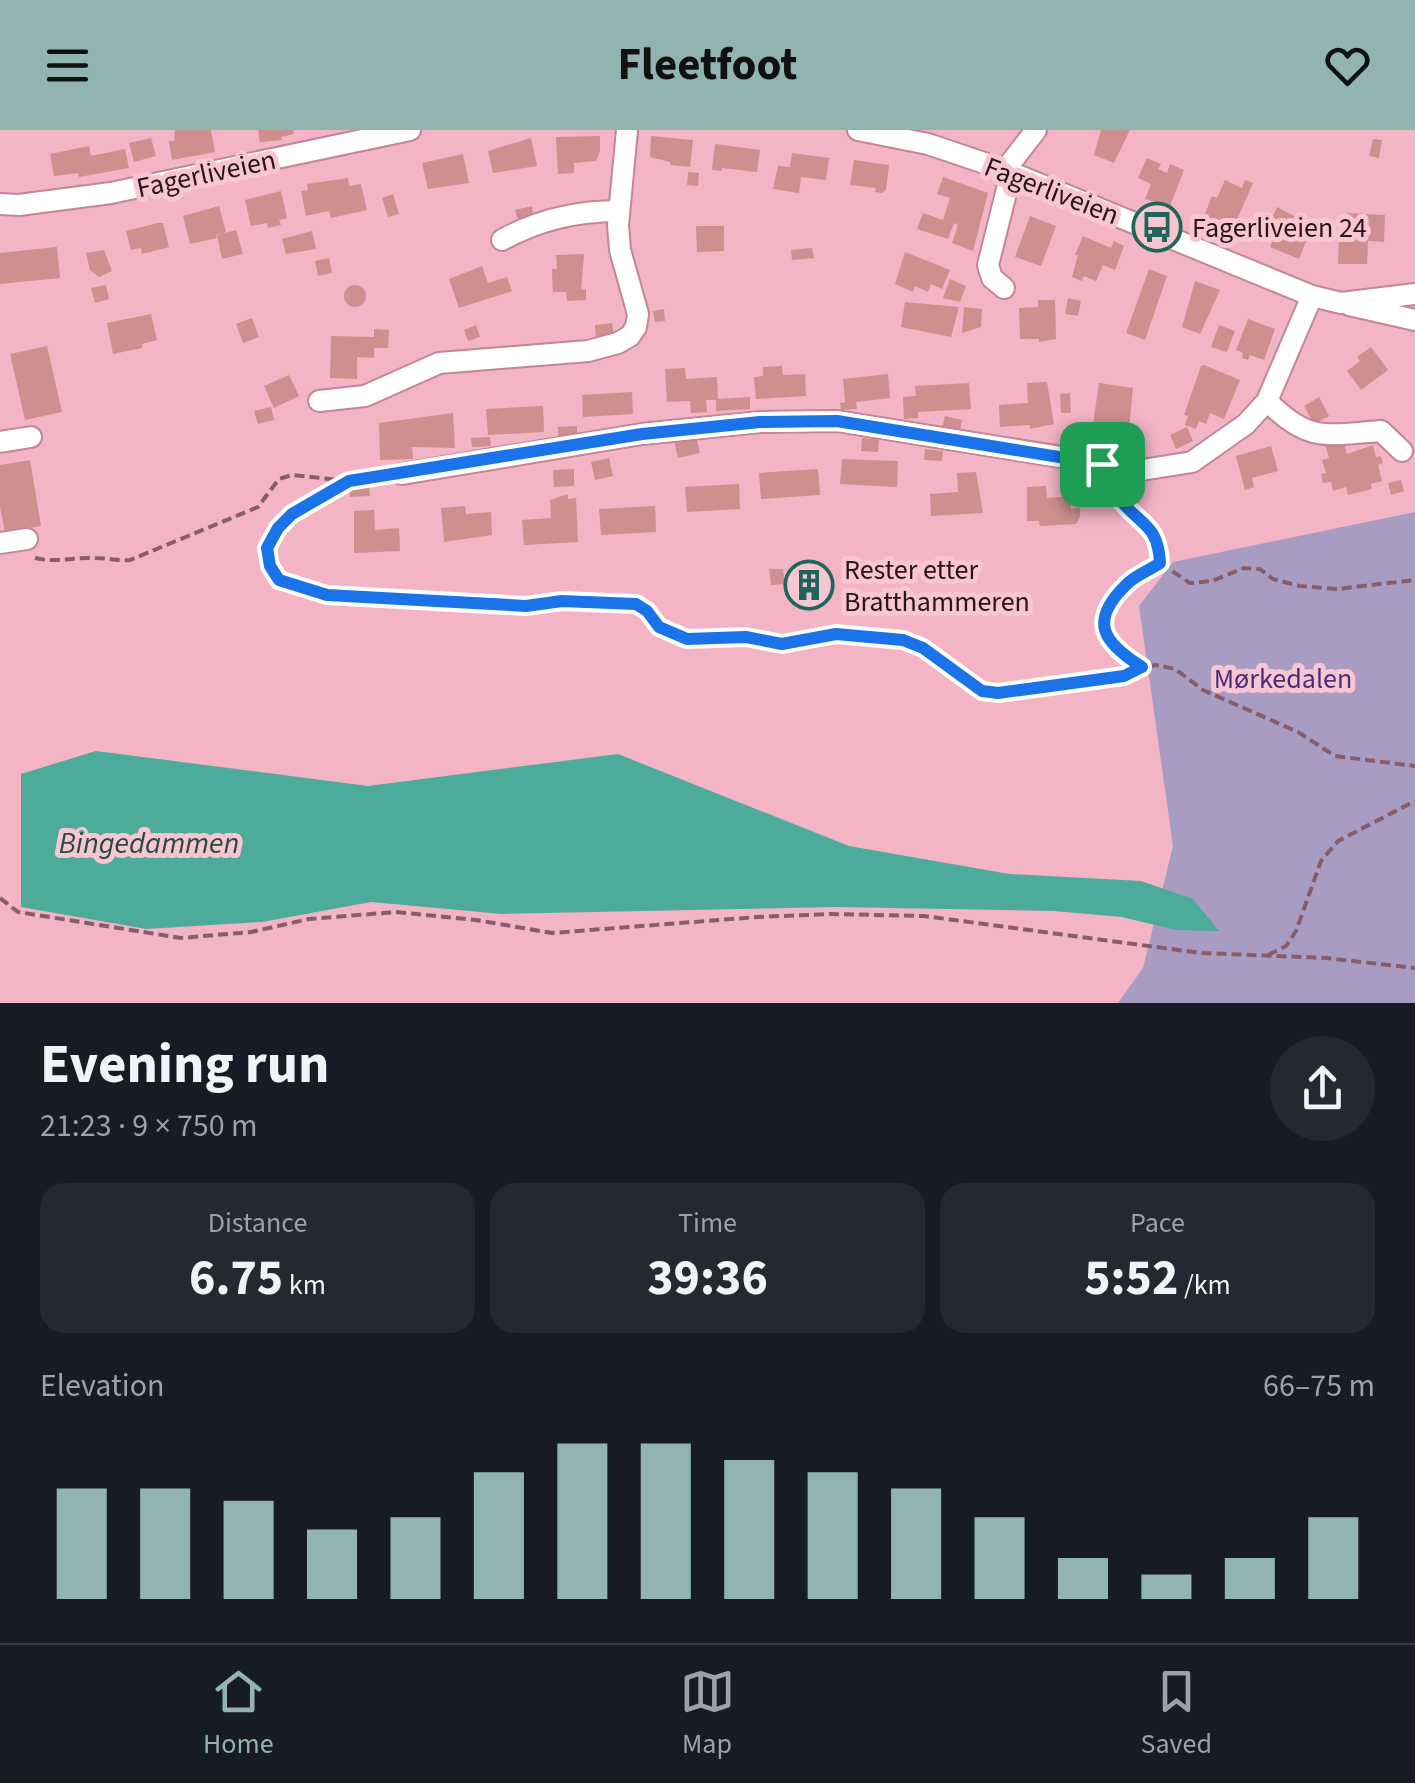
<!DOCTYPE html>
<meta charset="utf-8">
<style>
body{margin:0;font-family:"Source Sans 3",sans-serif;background:#242831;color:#f1f3f6;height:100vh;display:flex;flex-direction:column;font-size:38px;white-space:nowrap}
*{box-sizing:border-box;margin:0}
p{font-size:32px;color:#9ea1a6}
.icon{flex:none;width:55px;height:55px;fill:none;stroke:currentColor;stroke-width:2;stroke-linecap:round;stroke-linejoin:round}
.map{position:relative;height:873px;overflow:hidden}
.details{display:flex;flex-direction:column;background:#171b24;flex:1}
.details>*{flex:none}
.pin{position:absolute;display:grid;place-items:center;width:85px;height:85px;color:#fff;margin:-42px;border-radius:20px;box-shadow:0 5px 15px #0006}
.round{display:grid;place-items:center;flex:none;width:105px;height:105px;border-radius:52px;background:#242831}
.summary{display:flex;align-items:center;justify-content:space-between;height:170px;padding:0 40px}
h1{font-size:55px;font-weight:700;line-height:75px}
.figures{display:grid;grid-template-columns:repeat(3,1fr);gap:15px;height:170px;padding:10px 40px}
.figures div{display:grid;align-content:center;border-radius:25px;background:#242831;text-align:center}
.figures b{font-size:50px;font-weight:700}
.figures small{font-size:28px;font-weight:400}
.figures p{font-size:28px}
.chart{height:280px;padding:20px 40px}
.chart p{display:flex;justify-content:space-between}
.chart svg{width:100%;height:180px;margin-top:10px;stroke:#92b4b0;stroke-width:6}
header{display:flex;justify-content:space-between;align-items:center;height:130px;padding:0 40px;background:#92b4b0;color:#111;font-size:45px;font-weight:700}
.menu{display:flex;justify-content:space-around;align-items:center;height:140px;border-top:2px solid #363941;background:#171b24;font-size:28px;color:#9ea1a6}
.menu a{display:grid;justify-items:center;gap:5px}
.menu .selected{color:#92b4b0}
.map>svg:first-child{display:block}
.green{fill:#a99cc3}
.water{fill:#4cab9a}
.building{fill:#ce8f8e}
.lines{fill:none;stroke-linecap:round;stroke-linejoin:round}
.minor-casing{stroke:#c28698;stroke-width:24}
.path{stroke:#865d69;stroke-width:4;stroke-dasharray:10 5;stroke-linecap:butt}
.minor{stroke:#fff;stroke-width:20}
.route-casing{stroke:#fff;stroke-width:20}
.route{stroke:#1a73e8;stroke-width:12}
.labels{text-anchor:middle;stroke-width:10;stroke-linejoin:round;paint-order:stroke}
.street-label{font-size:28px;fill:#2a141b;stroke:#f8c5d3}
.poi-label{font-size:28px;fill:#2a141b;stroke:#f8c5d3;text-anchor:start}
.park-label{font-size:28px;fill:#4d2d79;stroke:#f8c5d3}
.water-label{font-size:30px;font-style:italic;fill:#224c44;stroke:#f8c5d3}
</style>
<header><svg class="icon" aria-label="menu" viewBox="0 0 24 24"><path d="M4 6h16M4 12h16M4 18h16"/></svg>Fleetfoot<svg class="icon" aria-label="heart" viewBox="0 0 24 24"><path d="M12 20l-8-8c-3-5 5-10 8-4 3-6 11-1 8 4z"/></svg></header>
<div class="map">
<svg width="1415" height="873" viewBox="0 0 1415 873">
<rect width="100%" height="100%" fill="#f3b4c6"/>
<path class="green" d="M 1415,382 L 1415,873 L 1118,873 L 1143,838 L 1173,716 L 1139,476 L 1173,432 Z"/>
<path class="water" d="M 96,621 L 368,656 L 618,624 L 849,716 L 1009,744 L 1141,751 L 1193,769 L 1219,801 L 1176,800 L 1122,787 L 1054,781 L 836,777 L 502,784 L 371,772 L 262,792 L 146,799 L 21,777 L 21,644 Z"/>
<g class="building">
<path d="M 175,0 L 211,0 L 215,22 L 172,30 L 169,11 L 174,11 Z"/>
<path d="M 258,0 L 293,0 L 294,4 L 281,7 L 282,10 L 260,12 Z"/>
<path d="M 1101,0 L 1130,0 L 1114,33 L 1094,25 Z"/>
<path d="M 600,6 L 600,21 L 596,31 L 574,33 L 574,43 L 558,44 L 556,7 Z"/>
<path d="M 651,6 L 693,10 L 690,37 L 670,35 L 670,32 L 650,27 Z"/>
<path d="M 151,8 L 156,26 L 134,32 L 129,13 Z"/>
<path d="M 531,8 L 537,36 L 493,43 L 488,21 Z"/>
<path d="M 1373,9 L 1382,10 L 1379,28 L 1369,26 Z"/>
<path d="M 715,14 L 760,20 L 757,42 L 722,38 L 722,41 L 712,40 Z"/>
<path d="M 89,16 L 91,26 L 125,19 L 129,38 L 79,47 L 78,43 L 54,46 L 50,24 Z"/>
<path d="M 792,23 L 829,28 L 826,50 L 801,47 L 799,63 L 773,59 L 778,36 L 790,37 Z"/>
<path d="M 463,24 L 469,53 L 428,59 L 422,33 Z"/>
<path d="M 1147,28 L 1161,34 L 1158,39 L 1167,43 L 1170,34 L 1184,40 L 1170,76 L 1145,69 L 1151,54 L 1138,48 Z"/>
<path d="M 854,30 L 889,35 L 886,60 L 882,63 L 875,62 L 876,58 L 850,55 Z"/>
<path d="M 688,42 L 699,43 L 698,56 L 687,55 Z"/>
<path d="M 943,47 L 988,63 L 973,121 L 952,113 L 958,95 L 954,93 L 948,109 L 917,99 L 923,83 L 943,90 L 950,68 L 937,64 Z"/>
<path d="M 348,48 L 349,56 L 361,54 L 367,80 L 331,88 L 329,81 L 306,86 L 301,61 L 308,60 L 307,54 Z"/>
<path d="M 1225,50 L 1242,58 L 1245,50 L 1253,53 L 1232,101 L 1203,89 L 1212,66 L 1217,68 Z"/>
<path d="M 281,61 L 287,88 L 279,90 L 281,95 L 268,98 L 267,93 L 251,96 L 245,70 Z"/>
<path d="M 393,64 L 399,84 L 388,87 L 382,68 Z"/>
<path d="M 219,76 L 226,102 L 216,105 L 217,108 L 190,114 L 183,86 Z"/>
<path d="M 532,76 L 533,85 L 518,89 L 515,80 Z"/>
<path d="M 1277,77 L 1296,87 L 1293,94 L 1305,99 L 1302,107 L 1307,109 L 1299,129 L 1270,117 L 1277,99 L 1269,95 Z"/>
<path d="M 1347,83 L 1385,85 L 1384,112 L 1368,111 L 1367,134 L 1338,134 L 1339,106 L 1346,107 Z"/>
<path d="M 1030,86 L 1056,96 L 1041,136 L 1015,127 Z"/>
<path d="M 158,93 L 163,93 L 169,117 L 142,124 L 141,118 L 131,120 L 126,101 Z"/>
<path d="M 696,96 L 724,96 L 724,121 L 697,122 Z"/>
<path d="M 236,100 L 243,124 L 222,129 L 217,105 Z"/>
<path d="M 312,101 L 316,119 L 286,124 L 282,109 Z"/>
<path d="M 1083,106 L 1111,118 L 1114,111 L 1124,116 L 1115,140 L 1103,135 L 1096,151 L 1084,146 L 1082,151 L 1072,147 L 1078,125 L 1075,125 Z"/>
<path d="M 57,117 L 60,148 L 0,154 L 0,123 Z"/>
<path d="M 812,118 L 814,128 L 792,130 L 791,120 Z"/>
<path d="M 104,120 L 112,141 L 99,147 L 90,140 L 86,123 Z"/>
<path d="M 905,122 L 950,140 L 942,159 L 931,154 L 928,162 L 915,156 L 913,162 L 895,154 Z"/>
<path d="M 584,124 L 581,160 L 586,159 L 586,170 L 567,171 L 566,162 L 553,162 L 552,139 L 557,139 L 556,125 Z"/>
<path d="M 329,128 L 332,143 L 318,146 L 315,131 Z"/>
<path d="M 482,136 L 488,153 L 507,147 L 512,161 L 459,178 L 449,149 Z"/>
<path d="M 1149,139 L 1167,146 L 1145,210 L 1126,203 Z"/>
<path d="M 950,149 L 966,156 L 960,172 L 943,168 Z"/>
<path d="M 1195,151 L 1220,160 L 1200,204 L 1182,197 Z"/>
<path d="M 106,155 L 109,169 L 95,173 L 91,158 Z"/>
<circle cx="355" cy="166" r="11"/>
<path d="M 1068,168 L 1081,171 L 1078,186 L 1065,184 Z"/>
<path d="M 1038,170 L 1055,170 L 1056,209 L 1039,212 L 1039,209 L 1020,209 L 1019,178 L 1038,177 Z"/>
<path d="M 905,172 L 959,177 L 951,207 L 901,197 Z"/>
<path d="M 964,177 L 982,179 L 981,197 L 962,203 Z"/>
<path d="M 664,179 L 665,191 L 655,192 L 653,181 Z"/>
<path d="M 151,184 L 157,210 L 142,214 L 142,218 L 113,224 L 107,193 Z"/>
<path d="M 252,188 L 259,207 L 243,213 L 236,194 Z"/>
<path d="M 1248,189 L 1275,199 L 1264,230 L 1250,225 L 1248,230 L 1242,228 L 1243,223 L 1236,220 Z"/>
<path d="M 612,193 L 614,206 L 596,208 L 595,195 Z"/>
<path d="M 476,195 L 480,207 L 468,211 L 464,200 Z"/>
<path d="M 1219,195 L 1235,201 L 1227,222 L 1211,217 Z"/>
<path d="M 374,199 L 389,200 L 388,218 L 374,218 L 374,228 L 357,227 L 357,249 L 330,248 L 331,206 L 374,207 Z"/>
<path d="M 47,216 L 62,282 L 25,290 L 10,224 Z"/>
<path d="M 1371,217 L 1388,240 L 1361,260 L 1347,241 L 1360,231 L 1357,227 Z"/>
<path d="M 1204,235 L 1240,250 L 1224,289 L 1210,283 L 1206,294 L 1199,291 L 1196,299 L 1185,295 L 1188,286 L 1184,285 L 1201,236 Z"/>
<path d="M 782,236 L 783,245 L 805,244 L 806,266 L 756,269 L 754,247 L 763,246 L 763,237 Z"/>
<path d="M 685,238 L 686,249 L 717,247 L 718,269 L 750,267 L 750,279 L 716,281 L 716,270 L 706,270 L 707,282 L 691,283 L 690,271 L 667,272 L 665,239 Z"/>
<path d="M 888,244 L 890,268 L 856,272 L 857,279 L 841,280 L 840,273 L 845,272 L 843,249 Z"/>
<path d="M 289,245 L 299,266 L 274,278 L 264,256 Z"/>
<path d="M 1047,252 L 1054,294 L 1030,299 L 1030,295 L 1000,297 L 999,275 L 1028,273 L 1027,253 Z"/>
<path d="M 969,253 L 971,279 L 918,282 L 918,288 L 904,289 L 903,267 L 916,266 L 915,256 Z"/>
<path d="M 1099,253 L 1133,258 L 1129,299 L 1108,300 L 1109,296 L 1093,294 Z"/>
<path d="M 632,262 L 633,284 L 583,287 L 582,265 Z"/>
<path d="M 1070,263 L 1071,283 L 1061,283 L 1060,264 Z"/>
<path d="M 1319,267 L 1329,286 L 1314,294 L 1304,276 Z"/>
<path d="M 543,276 L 544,302 L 488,305 L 486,279 Z"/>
<path d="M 271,277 L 274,290 L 258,294 L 254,281 Z"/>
<path d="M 453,283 L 455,318 L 412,317 L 413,329 L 380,330 L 379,293 Z"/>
<path d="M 945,286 L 962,290 L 960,301 L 942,298 Z"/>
<path d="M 577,296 L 577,306 L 558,308 L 558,297 Z"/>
<path d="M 1187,297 L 1193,311 L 1176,319 L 1170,305 Z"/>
<path d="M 696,306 L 700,323 L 678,328 L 674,310 Z"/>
<path d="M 490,307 L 491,316 L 472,317 L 471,308 Z"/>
<path d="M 862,308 L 879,309 L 878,322 L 861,321 Z"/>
<path d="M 1343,309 L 1347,324 L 1373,315 L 1376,327 L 1381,326 L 1383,333 L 1378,335 L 1382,351 L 1371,354 L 1372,359 L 1348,365 L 1346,357 L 1333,361 L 1331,352 L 1323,353 L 1321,344 L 1326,343 L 1322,330 L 1329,328 L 1325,314 Z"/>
<path d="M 1271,316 L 1278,341 L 1252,348 L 1254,357 L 1245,360 L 1236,326 Z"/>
<path d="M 925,319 L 943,321 L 942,331 L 924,330 Z"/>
<path d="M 609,328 L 613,346 L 595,350 L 591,332 Z"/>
<path d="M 842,329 L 898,331 L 897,357 L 840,354 Z"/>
<path d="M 30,330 L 41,396 L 5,402 L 0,377 L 0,335 Z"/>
<path d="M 574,339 L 574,356 L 554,357 L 553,340 Z"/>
<path d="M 818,339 L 820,365 L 761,369 L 759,343 Z"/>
<path d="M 976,342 L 983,383 L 931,386 L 930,364 L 958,362 L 957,343 Z"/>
<path d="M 1401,350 L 1404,361 L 1391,365 L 1388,353 Z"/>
<path d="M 369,354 L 370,366 L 350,367 L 349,356 Z"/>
<path d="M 739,354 L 740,379 L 687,382 L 685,357 Z"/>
<path d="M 1046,356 L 1047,368 L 1070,366 L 1071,379 L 1080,378 L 1080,387 L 1076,394 L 1040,396 L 1039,391 L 1027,391 L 1027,357 Z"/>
<path d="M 568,364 L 568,369 L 576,368 L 578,412 L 524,415 L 522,390 L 551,388 L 550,370 Z"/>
<path d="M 465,376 L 466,384 L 491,382 L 492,405 L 444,412 L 441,378 Z"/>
<path d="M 655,376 L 656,402 L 601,405 L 599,379 Z"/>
<path d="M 374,380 L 375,400 L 399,398 L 400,421 L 354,423 L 354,381 Z"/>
<path d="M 769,439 L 783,439 L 785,454 L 771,455 Z"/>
<path d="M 813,442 L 817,462 L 803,463 L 800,444 Z"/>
</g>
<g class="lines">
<g class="minor-casing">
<g id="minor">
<path d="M 858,0 L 928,14 L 1005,40 L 1312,166 L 1341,173 L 1415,164"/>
<path d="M 1005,40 L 1036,0"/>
<path d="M 0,74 L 19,75 L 111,63 L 410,0"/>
<path d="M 502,110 C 538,90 577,81 618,81"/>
<path d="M 1004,158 L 992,148 L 988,135 L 1011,43"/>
<path d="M 1349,175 L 1415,190"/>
<path d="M 319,271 L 365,266 L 439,233 L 588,221 L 618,213 L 630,206 L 636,197 L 638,184 L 620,120 L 618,95 L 627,0"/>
<path d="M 1267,271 C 1309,313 1325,305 1381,301 L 1402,321"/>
<path d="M 0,312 L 31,307"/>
<path d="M 402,344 L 642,304 L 760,292 L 837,291 L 1142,340 L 1192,332 L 1246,294 L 1267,271 L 1312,166"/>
<path d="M 0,413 L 27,409"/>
</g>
</g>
<g class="path">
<path d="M 349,351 L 292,384 L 278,398 L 267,417 L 269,436 L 279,450 L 327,465 L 401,467 L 422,473 L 471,471 L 527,476 L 562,471 L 636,475 L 647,481 L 659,497 L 687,509 L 746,507 L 782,514 L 836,505 L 903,510 L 923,518 L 983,561 L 999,563 L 1124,546 L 1142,537 L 1156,535 L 1175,539 L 1203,560 L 1298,602 L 1335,626 L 1415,636"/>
<path d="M 1109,352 C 1127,386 1158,390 1160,433 C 1150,441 1135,446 1126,455 C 1089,491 1103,512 1142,537"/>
<path d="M 35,428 C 56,433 74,427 95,428 C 108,428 118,431 130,430 L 258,377 L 279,349 L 292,345 L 349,351 L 383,346"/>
<path d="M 1160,433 L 1190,453 L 1212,451 L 1244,438 L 1260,439 L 1273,449 L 1300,456 L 1337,459 L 1415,450"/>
<path d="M 0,768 L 18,782 L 181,808 L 251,802 L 309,789 L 396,782 L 476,790 L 552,803 L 757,787 L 832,784 L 924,786 L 1201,823 L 1326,828 L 1415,838"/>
<path d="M 1268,825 L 1286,816 L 1296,801 L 1321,731 L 1338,711 L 1415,671"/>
</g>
<use href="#minor" class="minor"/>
</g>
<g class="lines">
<g class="route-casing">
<path id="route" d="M 837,291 L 1102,334 C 1107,347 1111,360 1121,371 C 1142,396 1158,395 1160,433 C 1150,440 1134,446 1126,455 C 1089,491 1102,512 1142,537 L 1124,546 L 998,563 L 982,561 L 923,518 L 903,510 L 836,504 L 782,514 L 746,507 L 687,509 L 659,497 L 647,481 L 636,474 L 562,471 L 526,476 L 327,465 L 279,450 L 270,436 L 267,418 L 278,398 L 292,384 L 349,351 L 642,304 L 760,292 Z"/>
</g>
<use href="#route" class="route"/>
</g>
<defs>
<g id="bus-ring" transform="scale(2.5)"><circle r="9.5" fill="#f8c5d3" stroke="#1f665a" stroke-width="1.5"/><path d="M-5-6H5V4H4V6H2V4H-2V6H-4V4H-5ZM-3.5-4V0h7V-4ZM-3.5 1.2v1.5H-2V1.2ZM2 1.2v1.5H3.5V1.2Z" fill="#1f665a"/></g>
<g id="building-ring" transform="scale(2.5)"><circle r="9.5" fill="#f8c5d3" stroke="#1f665a" stroke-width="1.5"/><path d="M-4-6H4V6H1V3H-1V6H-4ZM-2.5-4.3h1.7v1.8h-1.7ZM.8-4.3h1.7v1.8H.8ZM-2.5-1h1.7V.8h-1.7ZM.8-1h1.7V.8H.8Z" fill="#1f665a"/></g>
</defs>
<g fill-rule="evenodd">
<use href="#bus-ring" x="1157" y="97"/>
<use href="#building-ring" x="809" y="455"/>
</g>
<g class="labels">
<g class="street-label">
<text transform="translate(206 43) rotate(-12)" y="10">Fagerliveien</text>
<text transform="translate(1052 60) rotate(21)" y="10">Fagerliveien</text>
</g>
<g class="poi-label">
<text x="1192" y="107">Fagerliveien 24</text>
<text x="844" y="449">Rester etter<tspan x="844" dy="32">Bratthammeren</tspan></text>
</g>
<g class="park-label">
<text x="1283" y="558">Mørkedalen</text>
</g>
<g class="water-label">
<text x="149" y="723">Bingedammen</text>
</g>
</g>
</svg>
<div class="pin" style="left:1102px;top:334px;background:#1e9e55"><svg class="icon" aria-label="arrive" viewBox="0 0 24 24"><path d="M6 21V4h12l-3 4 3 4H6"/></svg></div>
</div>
<section class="details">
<div class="summary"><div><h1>Evening run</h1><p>21:23 · 9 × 750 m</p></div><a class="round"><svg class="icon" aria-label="share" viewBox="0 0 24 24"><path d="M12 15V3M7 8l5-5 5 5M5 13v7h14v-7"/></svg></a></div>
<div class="figures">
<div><p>Distance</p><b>6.75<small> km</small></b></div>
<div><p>Time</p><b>39:36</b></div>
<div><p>Pace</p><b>5:52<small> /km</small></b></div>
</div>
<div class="chart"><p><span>Elevation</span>66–75 m</p>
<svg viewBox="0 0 160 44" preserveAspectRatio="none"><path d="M5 44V17M15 44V17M25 44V20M35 44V27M45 44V24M55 44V13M65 44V6M75 44V6M85 44V10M95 44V13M105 44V17M115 44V24M125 44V34M135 44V38M145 44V34M155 44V24"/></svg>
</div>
</section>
<nav class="menu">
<a class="selected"><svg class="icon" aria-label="home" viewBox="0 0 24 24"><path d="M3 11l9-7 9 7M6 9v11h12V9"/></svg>Home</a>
<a><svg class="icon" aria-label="map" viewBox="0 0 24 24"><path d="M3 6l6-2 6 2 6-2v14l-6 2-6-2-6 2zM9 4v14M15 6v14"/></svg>Map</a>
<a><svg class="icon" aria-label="saved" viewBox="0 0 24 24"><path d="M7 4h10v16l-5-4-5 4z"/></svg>Saved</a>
</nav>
